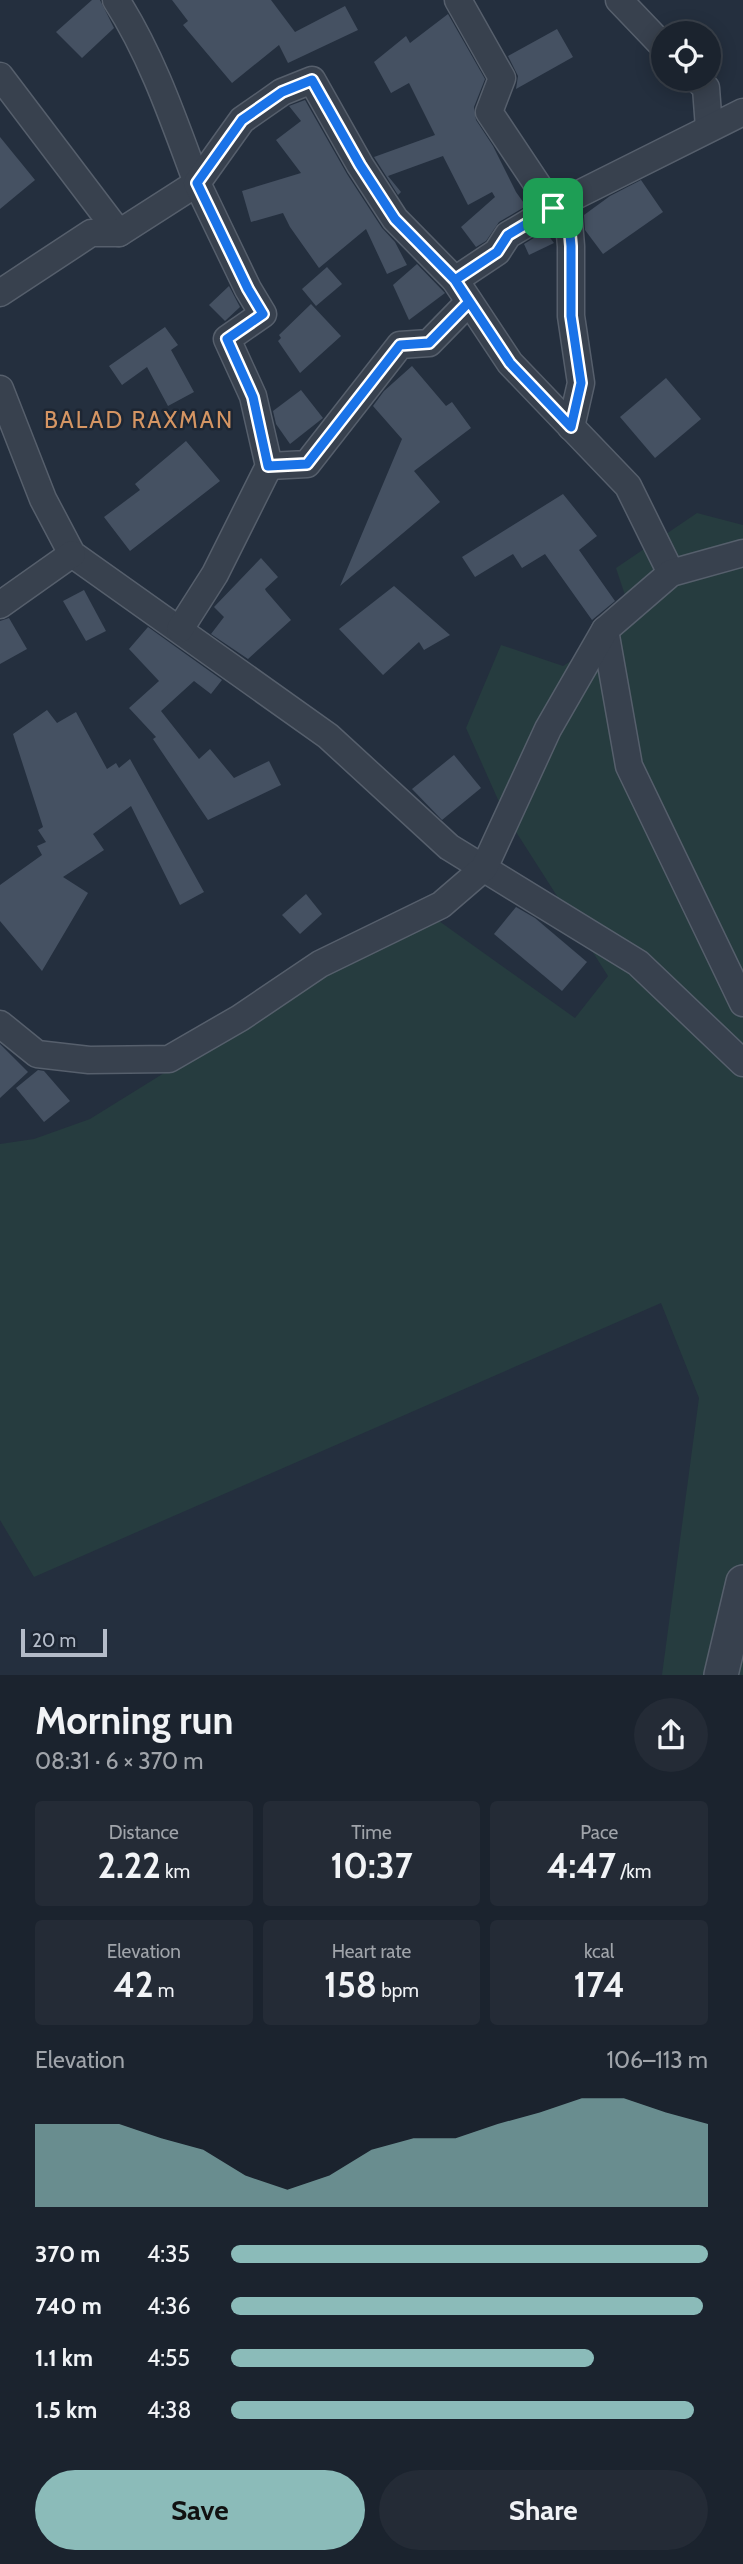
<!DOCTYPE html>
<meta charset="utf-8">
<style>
body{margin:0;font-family:Cabin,sans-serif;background:#242b36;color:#f1f3f6;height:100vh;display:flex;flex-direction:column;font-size:26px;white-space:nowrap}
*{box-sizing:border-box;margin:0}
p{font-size:23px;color:#a0a4aa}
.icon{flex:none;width:38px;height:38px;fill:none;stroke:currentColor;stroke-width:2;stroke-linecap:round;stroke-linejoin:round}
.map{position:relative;height:1675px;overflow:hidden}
.details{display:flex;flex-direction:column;background:#1b232e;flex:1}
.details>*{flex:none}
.tools{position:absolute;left:651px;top:21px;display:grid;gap:14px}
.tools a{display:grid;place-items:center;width:70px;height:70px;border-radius:50%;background:#1b232e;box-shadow:0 4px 18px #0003,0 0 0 2px #39404a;font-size:35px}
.scale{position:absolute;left:21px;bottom:18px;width:86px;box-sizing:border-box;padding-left:7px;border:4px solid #b4bcc9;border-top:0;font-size:19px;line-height:24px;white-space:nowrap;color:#b4bcc9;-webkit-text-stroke:5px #1d2633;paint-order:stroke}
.pin{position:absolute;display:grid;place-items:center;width:60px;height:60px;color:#fff;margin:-30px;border-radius:14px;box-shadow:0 4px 10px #0006}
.round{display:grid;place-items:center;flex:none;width:74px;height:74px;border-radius:37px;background:#242b36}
.head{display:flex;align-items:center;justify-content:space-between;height:119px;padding:0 35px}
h1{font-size:38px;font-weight:700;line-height:52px}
.metrics{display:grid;grid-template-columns:repeat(3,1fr);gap:10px;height:119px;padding:7px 35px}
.metrics div{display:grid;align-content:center;border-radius:7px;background:#242b36;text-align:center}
.metrics b{font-size:35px;font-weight:700}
.metrics small{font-size:19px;font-weight:400}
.metrics p{font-size:19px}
.chart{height:196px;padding:14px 35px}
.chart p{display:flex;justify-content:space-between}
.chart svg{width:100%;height:126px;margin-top:7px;fill:#8bbbb9;opacity:.7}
.button{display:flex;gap:14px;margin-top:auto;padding:14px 35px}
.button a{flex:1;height:80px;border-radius:42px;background:#8bbbb9;color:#111;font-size:28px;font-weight:700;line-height:80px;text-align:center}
.button a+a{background:#242b36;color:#f1f3f6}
ul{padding:0 35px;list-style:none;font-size:23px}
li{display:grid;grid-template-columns:112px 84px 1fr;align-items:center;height:52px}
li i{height:18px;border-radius:9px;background:#8bbbb9}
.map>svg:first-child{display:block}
.green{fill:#263c3f}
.building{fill:#455162}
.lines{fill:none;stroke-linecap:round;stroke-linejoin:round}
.minor-casing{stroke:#565f6c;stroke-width:29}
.tertiary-casing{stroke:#565f6c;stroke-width:36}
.minor{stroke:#38414e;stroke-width:26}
.tertiary{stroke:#38414e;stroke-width:33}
.route-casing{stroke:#fff;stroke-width:14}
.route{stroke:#1a73e8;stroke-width:9}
.labels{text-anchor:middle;stroke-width:5;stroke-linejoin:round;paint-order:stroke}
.quarter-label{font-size:23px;letter-spacing:2px;fill:#d59563;stroke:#1d2633}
</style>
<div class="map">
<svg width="743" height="1675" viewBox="0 0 743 1675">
<rect width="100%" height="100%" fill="#242f3e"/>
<path class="green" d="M 697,513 L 743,525 L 743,1675 L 662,1675 L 699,1398 L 661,1303 L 34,1577 L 0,1520 L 0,1144 L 34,1139 L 90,1119 L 425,911 L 575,1018 L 608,976 L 504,813 L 466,728 L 501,645 L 563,666 L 634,622 L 616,568 Z"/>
<g class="building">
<path d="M 92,0 L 100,0 L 114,28 L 82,58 L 56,32 Z"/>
<path d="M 172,0 L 271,0 L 295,32 L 345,6 L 358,30 L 288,63 L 279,45 L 232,83 L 183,25 L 188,21 Z"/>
<path d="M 448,14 L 485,79 L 474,107 L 476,120 L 493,146 L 516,192 L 526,206 L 499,222 L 486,241 L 476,247 L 461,227 L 495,197 L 492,192 L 468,205 L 443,156 L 388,176 L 401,192 L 398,195 L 374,157 L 435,135 L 409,83 L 391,93 L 374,62 L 406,36 L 410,43 Z"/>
<path d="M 557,29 L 573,57 L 516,89 L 518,76 L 508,56 Z"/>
<path d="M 305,100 L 347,174 L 382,228 L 395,242 L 407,265 L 387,274 L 366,229 L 319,268 L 290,227 L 283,213 L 251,222 L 242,191 L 301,173 L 276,140 L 301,121 L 289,106 Z"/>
<path d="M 0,137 L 35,180 L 0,209 Z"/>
<path d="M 641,180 L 663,212 L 603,254 L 585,230 L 584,215 L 610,196 Z"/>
<path d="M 545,231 L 554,243 L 529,255 L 524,244 Z"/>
<path d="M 417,264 L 445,293 L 409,320 L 393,285 Z"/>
<path d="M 327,267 L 342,284 L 316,306 L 302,289 Z"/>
<path d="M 229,286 L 240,307 L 225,321 L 209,305 Z"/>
<path d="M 311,304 L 341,336 L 300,373 L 278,341 L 281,338 L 279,335 Z"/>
<path d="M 165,327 L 178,345 L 171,350 L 194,392 L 168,406 L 147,367 L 122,385 L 109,366 Z"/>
<path d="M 412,366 L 446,406 L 452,402 L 471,428 L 414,471 L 440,502 L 340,586 L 402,439 L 373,406 L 384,391 Z"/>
<path d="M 666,378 L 701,419 L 655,458 L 620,417 Z"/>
<path d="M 301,390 L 323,418 L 290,444 L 276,424 L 273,411 Z"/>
<path d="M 186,441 L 220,481 L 130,551 L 104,517 L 140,490 L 135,484 Z"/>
<path d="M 563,494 L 597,536 L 579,550 L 615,601 L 592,620 L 545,554 L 522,568 L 513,554 L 475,577 L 462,557 Z"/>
<path d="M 261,558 L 278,577 L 265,589 L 266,591 L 291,620 L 248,659 L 211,634 L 224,617 L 214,607 Z"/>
<path d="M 394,586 L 450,635 L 424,650 L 419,642 L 383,675 L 339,629 Z"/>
<path d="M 84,590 L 106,631 L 86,641 L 63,601 Z"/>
<path d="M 9,618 L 27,649 L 0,664 L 0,621 Z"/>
<path d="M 148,627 L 222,680 L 211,694 L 194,681 L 161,711 L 199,759 L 210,749 L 234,778 L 269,761 L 281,785 L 208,820 L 153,739 L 156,737 L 129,708 L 159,681 L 129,649 Z"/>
<path d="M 47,710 L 57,723 L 76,712 L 107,769 L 116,763 L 119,768 L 130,759 L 204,892 L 180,905 L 131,806 L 93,834 L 104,850 L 63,877 L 88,893 L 42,971 L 0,921 L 0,885 L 42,855 L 37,846 L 46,842 L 38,830 L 43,827 L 13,734 Z"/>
<path d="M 454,755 L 481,788 L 442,820 L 412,789 Z"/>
<path d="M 306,894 L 322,914 L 300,934 L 282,915 Z"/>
<path d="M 516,907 L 535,918 L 587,962 L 562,991 L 494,934 Z"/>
<path d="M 0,1044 L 28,1072 L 0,1098 Z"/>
<path d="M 38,1070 L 44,1071 L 70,1101 L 44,1122 L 16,1088 Z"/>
</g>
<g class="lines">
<g class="minor-casing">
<g id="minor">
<path d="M 458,0 L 502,78 L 489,112 L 553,208"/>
<path d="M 619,0 L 663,46"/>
<path d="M 0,76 L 119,233"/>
<path d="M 697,79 L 706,88 L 709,128"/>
<path d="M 567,200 L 571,246 L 571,316 L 581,383 L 571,427"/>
<path d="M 455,280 L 497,252 L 508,235 L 567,200 L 743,112"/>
<path d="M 0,293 L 91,233 L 119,233 L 197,183 C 174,121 152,56 116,0"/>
<path d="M 0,389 L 43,499 L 72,554 L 328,736 L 449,847 L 638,963 L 743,1063"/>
<path d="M 269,466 L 307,464 L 400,345 L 429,343 L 469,302"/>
<path d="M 0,605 L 72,554"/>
<path d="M 180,629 L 215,574 L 269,466 L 253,396 L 227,339 L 263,314 L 248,289 L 197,183 L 242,120 L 282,92 L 312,80 L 360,165 L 395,219 L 455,280 L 510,363 L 628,486 L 671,573"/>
<path d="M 605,630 L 629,766 L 743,1003"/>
<path d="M 0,1024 L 37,1054 L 89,1060 L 169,1059 L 240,1018 L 320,964 L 441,905 L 484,868 L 548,729 L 605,630 L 671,573 L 743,553"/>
</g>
</g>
<g class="tertiary-casing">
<path id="tertiary" d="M 721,1675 L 743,1582"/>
</g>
<use href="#minor" class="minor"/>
<use href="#tertiary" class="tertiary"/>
</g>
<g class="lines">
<g class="route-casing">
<path id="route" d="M 553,208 L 508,235 L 497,252 L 455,280 L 469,302 L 429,343 L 400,345 L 307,464 L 268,466 L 253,397 L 227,339 L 263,314 L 248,289 L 197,183 L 242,120 L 282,92 L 312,80 L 360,165 L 395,219 L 455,280 L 510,363 L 571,427 L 581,383 L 571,316 L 571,246 L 567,200 L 553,208"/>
</g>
<use href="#route" class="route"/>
</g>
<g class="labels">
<g class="quarter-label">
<text x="139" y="428">BALAD RAXMAN</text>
</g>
</g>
</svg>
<div class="tools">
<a><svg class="icon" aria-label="locate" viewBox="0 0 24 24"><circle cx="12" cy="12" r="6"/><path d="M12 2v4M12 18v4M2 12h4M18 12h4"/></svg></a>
</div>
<div class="scale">20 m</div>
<div class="pin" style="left:553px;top:208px;background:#1e9e55"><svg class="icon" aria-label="arrive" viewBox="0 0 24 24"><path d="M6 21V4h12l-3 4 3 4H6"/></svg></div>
</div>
<section class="details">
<div class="head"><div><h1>Morning run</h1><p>08:31 · 6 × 370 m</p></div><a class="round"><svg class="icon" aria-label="share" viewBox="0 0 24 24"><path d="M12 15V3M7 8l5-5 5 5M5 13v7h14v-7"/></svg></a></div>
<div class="metrics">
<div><p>Distance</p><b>2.22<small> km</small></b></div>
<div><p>Time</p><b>10:37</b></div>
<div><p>Pace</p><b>4:47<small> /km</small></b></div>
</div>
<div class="metrics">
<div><p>Elevation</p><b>42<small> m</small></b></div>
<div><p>Heart rate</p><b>158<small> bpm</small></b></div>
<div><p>kcal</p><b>174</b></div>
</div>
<div class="chart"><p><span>Elevation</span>106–113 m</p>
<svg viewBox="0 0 160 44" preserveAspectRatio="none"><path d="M0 44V15L10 15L20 15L30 20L40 24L50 33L60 38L70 33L80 24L90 20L100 20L110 15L120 11L130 6L140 6L150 11L160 15V44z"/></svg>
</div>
<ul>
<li><b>370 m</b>4:35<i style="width:100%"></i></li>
<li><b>740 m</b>4:36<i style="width:99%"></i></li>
<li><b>1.1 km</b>4:55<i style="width:76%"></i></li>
<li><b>1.5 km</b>4:38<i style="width:97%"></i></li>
</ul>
<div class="button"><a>Save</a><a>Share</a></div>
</section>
